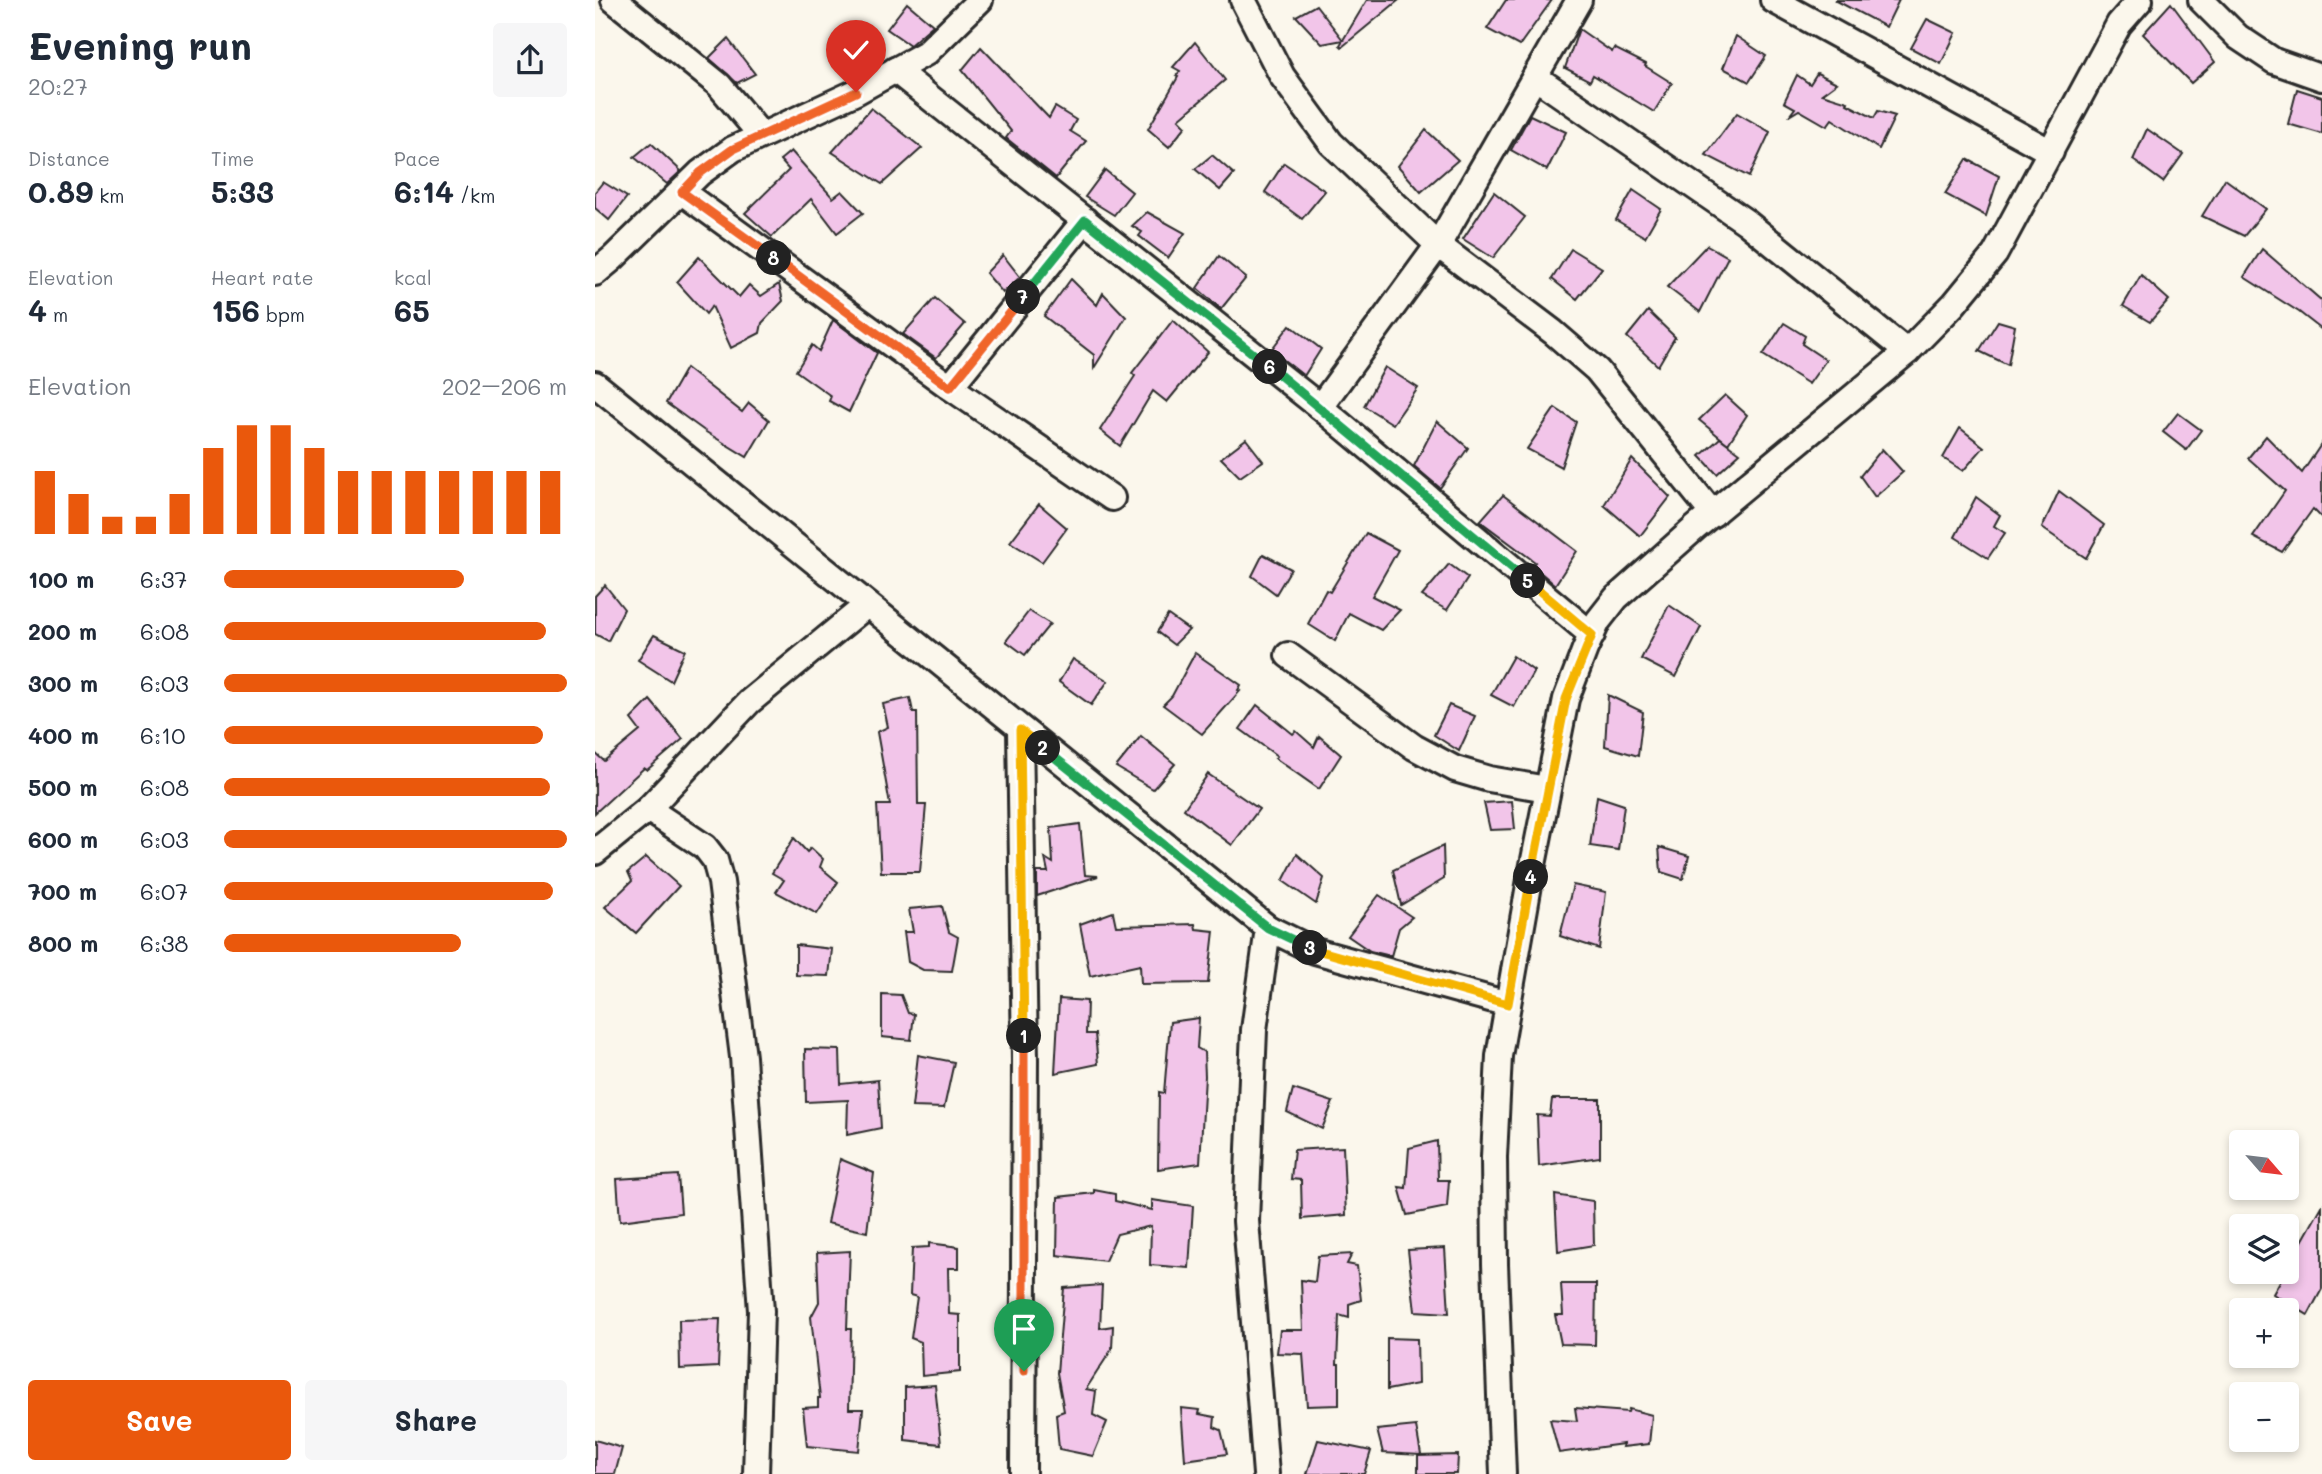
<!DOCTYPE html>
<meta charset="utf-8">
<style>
body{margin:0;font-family:Mali,sans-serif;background:#f6f6f7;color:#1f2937;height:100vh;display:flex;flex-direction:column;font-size:26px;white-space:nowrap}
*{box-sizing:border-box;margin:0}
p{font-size:23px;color:#747a83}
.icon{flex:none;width:38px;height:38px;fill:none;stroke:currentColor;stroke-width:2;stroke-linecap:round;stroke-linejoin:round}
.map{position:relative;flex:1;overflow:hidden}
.panel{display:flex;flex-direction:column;background:#fff;width:595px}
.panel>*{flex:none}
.needle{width:46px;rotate:118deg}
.tools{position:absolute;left:1634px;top:1130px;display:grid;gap:14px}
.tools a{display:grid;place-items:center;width:70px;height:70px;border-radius:7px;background:#fff;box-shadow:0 4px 10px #0003;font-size:35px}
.pin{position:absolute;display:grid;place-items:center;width:60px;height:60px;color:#fff;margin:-72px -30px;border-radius:50% 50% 50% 0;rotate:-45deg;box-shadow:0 0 7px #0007}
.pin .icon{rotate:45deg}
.km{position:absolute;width:35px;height:35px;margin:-18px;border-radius:50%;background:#222;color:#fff;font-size:19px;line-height:35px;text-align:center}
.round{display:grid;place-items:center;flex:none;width:74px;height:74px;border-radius:7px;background:#f6f6f7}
.overview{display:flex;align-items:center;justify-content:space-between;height:119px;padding:0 28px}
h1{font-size:38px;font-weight:700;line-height:52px}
.stats{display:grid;grid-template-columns:repeat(3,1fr);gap:10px;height:119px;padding:7px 28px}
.stats div{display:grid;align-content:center}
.stats b{font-size:30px;font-weight:700}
.stats small{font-size:19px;font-weight:400}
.stats p{font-size:19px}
.chart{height:196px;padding:14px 28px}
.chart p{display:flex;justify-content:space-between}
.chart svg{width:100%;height:126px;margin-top:7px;stroke:#ea580c;stroke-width:6}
.cta{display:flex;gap:14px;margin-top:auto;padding:14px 28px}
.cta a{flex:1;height:80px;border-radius:7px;background:#ea580c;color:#fff;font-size:28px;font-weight:700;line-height:80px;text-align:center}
.cta a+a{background:#f6f6f7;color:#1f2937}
ul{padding:0 28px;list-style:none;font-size:23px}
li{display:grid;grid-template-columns:112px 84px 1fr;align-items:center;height:52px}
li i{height:18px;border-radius:9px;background:#ea580c}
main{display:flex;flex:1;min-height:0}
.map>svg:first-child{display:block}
.building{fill:#f2c5e9;stroke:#2b2b2b;stroke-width:2}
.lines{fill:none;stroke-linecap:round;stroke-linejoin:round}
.street-casing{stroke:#2b2b2b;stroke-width:30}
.street{stroke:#fbf7ec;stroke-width:24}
.split-1-casing{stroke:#fff;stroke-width:14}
.split-2-casing{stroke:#fff;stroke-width:14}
.split-3-casing{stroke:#fff;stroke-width:14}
.split-4-casing{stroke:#fff;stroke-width:14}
.split-5-casing{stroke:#fff;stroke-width:14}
.split-6-casing{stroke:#fff;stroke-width:14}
.split-7-casing{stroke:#fff;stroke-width:14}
.split-8-casing{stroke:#fff;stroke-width:14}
.split-9-casing{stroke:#fff;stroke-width:14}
.split-1{stroke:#f0652b;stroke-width:9}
.split-2{stroke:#f5b400;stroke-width:9}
.split-3{stroke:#22a559;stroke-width:9}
.split-4{stroke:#f5b400;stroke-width:9}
.split-5{stroke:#f5b400;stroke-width:9}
.split-6{stroke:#22a559;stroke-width:9}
.split-7{stroke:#22a559;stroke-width:9}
.split-8{stroke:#f0652b;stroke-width:9}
.split-9{stroke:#f0652b;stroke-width:9}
</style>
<main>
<section class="panel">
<div class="overview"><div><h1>Evening run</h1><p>20:27</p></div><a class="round"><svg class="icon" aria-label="share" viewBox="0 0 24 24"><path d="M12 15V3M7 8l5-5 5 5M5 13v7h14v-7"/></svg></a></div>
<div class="stats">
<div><p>Distance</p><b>0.89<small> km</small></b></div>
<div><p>Time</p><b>5:33</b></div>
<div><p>Pace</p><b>6:14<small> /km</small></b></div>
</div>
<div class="stats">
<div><p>Elevation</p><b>4<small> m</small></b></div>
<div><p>Heart rate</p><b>156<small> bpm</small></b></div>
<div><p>kcal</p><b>65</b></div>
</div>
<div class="chart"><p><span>Elevation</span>202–206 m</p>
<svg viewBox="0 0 160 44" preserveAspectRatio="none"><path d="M5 44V22M15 44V30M25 44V38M35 44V38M45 44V30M55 44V14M65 44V6M75 44V6M85 44V14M95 44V22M105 44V22M115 44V22M125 44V22M135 44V22M145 44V22M155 44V22"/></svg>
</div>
<ul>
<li><b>100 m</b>6:37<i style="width:70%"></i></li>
<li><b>200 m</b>6:08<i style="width:94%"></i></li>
<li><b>300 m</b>6:03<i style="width:100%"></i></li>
<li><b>400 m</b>6:10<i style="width:93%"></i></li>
<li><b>500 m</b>6:08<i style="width:95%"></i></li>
<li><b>600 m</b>6:03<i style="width:100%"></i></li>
<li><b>700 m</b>6:07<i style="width:96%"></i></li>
<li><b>800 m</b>6:38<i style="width:69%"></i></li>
</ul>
<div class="cta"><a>Save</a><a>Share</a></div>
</section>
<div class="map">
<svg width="1727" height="1474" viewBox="0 0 1727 1474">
<rect width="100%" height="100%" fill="#fbf7ec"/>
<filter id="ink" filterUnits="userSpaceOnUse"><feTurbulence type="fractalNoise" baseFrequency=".0143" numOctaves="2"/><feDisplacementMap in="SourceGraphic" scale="14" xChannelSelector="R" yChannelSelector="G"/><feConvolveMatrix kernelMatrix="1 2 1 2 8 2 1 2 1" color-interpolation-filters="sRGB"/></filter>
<g filter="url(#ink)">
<g class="building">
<path d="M 772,0 L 804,0 L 747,47 L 745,45 Z"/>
<path d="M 911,0 L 957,0 L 924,46 L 892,29 Z"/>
<path d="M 1240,0 L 1304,0 L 1291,27 Z"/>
<path d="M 312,3 L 338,25 L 315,45 L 292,29 Z"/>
<path d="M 1576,3 L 1620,62 L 1596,83 L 1548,34 Z"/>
<path d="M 721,5 L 748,40 L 727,44 L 701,16 Z"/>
<path d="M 1332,19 L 1361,33 L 1346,64 L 1316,48 Z"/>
<path d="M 984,29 L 1017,52 L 1019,48 L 1051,64 L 1050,66 L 1077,83 L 1059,112 L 998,75 L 995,81 L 970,68 Z"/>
<path d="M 1141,36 L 1171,56 L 1154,82 L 1128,68 Z"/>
<path d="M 133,39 L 160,74 L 142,83 L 114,58 Z"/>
<path d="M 600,42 L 630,80 L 584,119 L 591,126 L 574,147 L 553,129 L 583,77 L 581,76 L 585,71 L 578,67 Z"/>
<path d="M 386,47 L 454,118 L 460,107 L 481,120 L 475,131 L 491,141 L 461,178 L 411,138 L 416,131 L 367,70 Z"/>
<path d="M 1222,73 L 1242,83 L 1227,94 L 1253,102 L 1252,104 L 1279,118 L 1283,111 L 1300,116 L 1284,149 L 1237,119 L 1232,126 L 1204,110 L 1194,116 L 1200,108 L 1189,102 L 1202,75 L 1215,84 Z"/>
<path d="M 1702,89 L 1727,97 L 1727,134 L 1693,124 Z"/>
<path d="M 276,108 L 327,148 L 287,184 L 237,152 Z"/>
<path d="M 1142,113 L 1175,132 L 1154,177 L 1111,155 Z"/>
<path d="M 935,115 L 971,132 L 952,170 L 916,150 Z"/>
<path d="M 1552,129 L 1588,154 L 1568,182 L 1538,160 Z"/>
<path d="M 831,130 L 863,160 L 826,192 L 803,166 Z"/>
<path d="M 56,143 L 86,171 L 72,184 L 39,157 Z"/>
<path d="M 196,151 L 238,198 L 247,191 L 268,213 L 242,233 L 216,199 L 177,237 L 150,213 L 194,170 L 185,160 Z"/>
<path d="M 617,155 L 639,174 L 625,190 L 600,169 Z"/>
<path d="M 1372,159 L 1404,176 L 1391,216 L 1350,194 Z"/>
<path d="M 689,163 L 730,191 L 707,219 L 670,192 Z"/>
<path d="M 510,170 L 537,192 L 519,215 L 490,197 Z"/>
<path d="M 1630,179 L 1671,209 L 1649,236 L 1607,216 Z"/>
<path d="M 8,182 L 32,197 L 14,220 L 0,208 L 0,192 Z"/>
<path d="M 1038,190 L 1066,209 L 1050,237 L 1021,220 Z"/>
<path d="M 899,192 L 930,217 L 898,258 L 868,239 Z"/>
<path d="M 552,212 L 590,233 L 573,258 L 544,236 L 547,232 L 537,226 Z"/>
<path d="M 1112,245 L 1133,257 L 1105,312 L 1072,287 Z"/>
<path d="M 976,249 L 1007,268 L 982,299 L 957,279 Z"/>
<path d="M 1667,249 L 1727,301 L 1727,330 L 1704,312 L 1649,277 Z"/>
<path d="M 408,255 L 425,277 L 408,293 L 391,273 Z"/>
<path d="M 624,256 L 651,278 L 626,309 L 602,288 Z"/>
<path d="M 104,257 L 144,297 L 154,285 L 166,296 L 184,284 L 188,301 L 167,323 L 165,333 L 136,348 L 117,306 L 111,314 L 82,282 Z"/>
<path d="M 1546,275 L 1574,300 L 1555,322 L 1528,306 Z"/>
<path d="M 476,279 L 502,305 L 508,293 L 531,317 L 499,368 L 499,355 L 449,316 Z"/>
<path d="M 340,298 L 370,324 L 341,358 L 308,334 Z"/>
<path d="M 1053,311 L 1080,337 L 1063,366 L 1032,337 Z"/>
<path d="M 238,320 L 282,353 L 254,412 L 234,401 L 236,396 L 201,371 L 217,345 L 224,351 Z"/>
<path d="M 578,320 L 613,352 L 572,402 L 558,391 L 525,446 L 505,430 L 540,376 L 537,373 Z"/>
<path d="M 1403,321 L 1420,326 L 1413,365 L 1384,351 Z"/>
<path d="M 1189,323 L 1210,336 L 1207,344 L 1231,360 L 1214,384 L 1168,355 Z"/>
<path d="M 695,325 L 726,349 L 709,376 L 676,350 Z"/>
<path d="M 790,367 L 823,388 L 798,424 L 769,406 Z"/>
<path d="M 91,368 L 147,412 L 154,403 L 174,420 L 152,457 L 111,432 L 71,403 Z"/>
<path d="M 1130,395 L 1152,415 L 1133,444 L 1104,420 Z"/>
<path d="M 960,408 L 981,422 L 966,467 L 932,449 Z"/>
<path d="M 1583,413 L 1606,430 L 1591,450 L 1568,432 Z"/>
<path d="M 842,421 L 873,448 L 845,488 L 819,466 Z"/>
<path d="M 1365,428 L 1389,447 L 1368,471 L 1348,458 Z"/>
<path d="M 1671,436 L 1707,473 L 1727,443 L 1727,518 L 1718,509 L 1687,552 L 1658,537 L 1690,491 L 1653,458 Z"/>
<path d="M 1125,438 L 1145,453 L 1122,474 L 1105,456 Z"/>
<path d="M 651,439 L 668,461 L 645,477 L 626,458 Z"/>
<path d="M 1287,449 L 1308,472 L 1280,497 L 1265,476 Z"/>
<path d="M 1037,459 L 1075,497 L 1045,536 L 1009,505 Z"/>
<path d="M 1464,491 L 1509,525 L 1491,558 L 1447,528 Z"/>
<path d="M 908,495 L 982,551 L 960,585 L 937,565 L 940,562 L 885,521 Z"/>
<path d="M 1381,497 L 1405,515 L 1399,526 L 1410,533 L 1393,558 L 1360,537 Z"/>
<path d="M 444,504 L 472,528 L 447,562 L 415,542 Z"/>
<path d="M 771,533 L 803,550 L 777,596 L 805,610 L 786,630 L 754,613 L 740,641 L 713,624 L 731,590 L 735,592 Z"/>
<path d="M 668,554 L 696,569 L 681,594 L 657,576 Z"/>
<path d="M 854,564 L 873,578 L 852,610 L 827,596 Z"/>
<path d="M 10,585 L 29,609 L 13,641 L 0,634 L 0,596 Z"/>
<path d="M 1074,605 L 1106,627 L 1081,677 L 1046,659 Z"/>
<path d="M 434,611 L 455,624 L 430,655 L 411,641 Z"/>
<path d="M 573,615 L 594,630 L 579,645 L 562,632 Z"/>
<path d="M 59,635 L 90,650 L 76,681 L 43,660 Z"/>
<path d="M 600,653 L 646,685 L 643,690 L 645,691 L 607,734 L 568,705 L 577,696 Z"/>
<path d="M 918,656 L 939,671 L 919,707 L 896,695 Z"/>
<path d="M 478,659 L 513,681 L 496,705 L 464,682 Z"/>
<path d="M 1013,695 L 1048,712 L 1043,756 L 1010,746 Z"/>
<path d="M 315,698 L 318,712 L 322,712 L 323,805 L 331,805 L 325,872 L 286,872 L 282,805 L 295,805 L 282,732 L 293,727 L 288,704 Z"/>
<path d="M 55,700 L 88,739 L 52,770 L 49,768 L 0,813 L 0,753 L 9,761 L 45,731 L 36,719 Z"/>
<path d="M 662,705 L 698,734 L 701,731 L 719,747 L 724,736 L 746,755 L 724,789 L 680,758 L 682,756 L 645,729 Z"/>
<path d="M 854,705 L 880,716 L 864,751 L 839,735 Z"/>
<path d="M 546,736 L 580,764 L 558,789 L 521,767 Z"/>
<path d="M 613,774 L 664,809 L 637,845 L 589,809 Z"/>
<path d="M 1002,796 L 1029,805 L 1023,850 L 995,846 Z"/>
<path d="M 917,801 L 920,829 L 895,830 L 889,803 Z"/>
<path d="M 485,824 L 490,875 L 503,876 L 442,896 L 442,872 L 453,872 L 450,858 L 458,863 L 456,828 Z"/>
<path d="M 199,838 L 212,852 L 216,848 L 228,859 L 225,867 L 243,882 L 222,914 L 181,892 L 189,880 L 177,873 Z"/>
<path d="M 848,846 L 849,879 L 806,905 L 798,870 Z"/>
<path d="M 1064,847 L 1094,856 L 1088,879 L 1066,872 Z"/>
<path d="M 702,854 L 729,878 L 721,904 L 688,881 Z"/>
<path d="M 51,857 L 84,886 L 41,933 L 10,907 L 37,881 L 33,872 Z"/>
<path d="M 978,885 L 1011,892 L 1004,949 L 965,936 Z"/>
<path d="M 784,895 L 817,917 L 804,928 L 796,956 L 775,951 L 753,936 Z"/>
<path d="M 347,906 L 354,932 L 363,937 L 357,971 L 328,970 L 313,962 L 309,932 L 318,932 L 314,909 Z"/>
<path d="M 518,912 L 521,926 L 600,924 L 601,929 L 619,931 L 613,983 L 546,984 L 545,965 L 495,976 L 485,924 Z"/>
<path d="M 201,945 L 237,949 L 234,976 L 201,975 Z"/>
<path d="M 287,994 L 306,995 L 313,1013 L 319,1014 L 316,1040 L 287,1037 Z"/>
<path d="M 464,999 L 492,1001 L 491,1034 L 500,1034 L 503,1064 L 460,1073 Z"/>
<path d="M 604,1018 L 602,1048 L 609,1052 L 610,1076 L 605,1163 L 563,1169 L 564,1092 L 569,1093 L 575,1022 Z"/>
<path d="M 210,1049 L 245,1050 L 246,1084 L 283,1080 L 286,1128 L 252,1135 L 253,1100 L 211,1102 Z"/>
<path d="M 323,1055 L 359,1062 L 349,1108 L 317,1107 Z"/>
<path d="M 698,1089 L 738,1102 L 727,1129 L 692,1112 Z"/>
<path d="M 957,1099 L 1005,1099 L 1005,1157 L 944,1166 L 942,1115 L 955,1116 Z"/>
<path d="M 842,1141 L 843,1180 L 854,1180 L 852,1207 L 812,1215 L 804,1187 L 811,1188 L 814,1148 Z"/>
<path d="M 748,1147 L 751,1215 L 707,1219 L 706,1180 L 696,1179 L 699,1150 Z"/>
<path d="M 245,1159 L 279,1173 L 272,1232 L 232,1223 Z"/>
<path d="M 83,1175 L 86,1213 L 25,1221 L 22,1179 Z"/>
<path d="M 499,1190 L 520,1194 L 520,1201 L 557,1210 L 557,1200 L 598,1206 L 594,1268 L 555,1265 L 556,1226 L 522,1234 L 510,1261 L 462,1255 L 463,1197 L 499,1193 Z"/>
<path d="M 960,1195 L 998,1201 L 999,1245 L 963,1251 Z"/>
<path d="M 1727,1206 L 1727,1289 L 1713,1315 L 1678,1294 L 1690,1272 L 1692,1272 L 1692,1268 Z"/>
<path d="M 334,1243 L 364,1247 L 364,1268 L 353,1268 L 354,1314 L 365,1315 L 365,1372 L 327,1376 L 326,1342 L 316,1338 L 322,1297 L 315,1295 L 317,1248 L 334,1247 Z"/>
<path d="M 850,1248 L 854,1313 L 820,1311 L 813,1250 Z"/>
<path d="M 255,1251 L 252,1329 L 256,1329 L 254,1409 L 268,1409 L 264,1451 L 212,1446 L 208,1408 L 223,1407 L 223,1398 L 225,1398 L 216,1317 L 224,1302 L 222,1253 Z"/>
<path d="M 757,1254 L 752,1264 L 762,1266 L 766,1300 L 754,1304 L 754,1318 L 744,1315 L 742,1364 L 744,1364 L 744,1405 L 712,1406 L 708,1354 L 682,1353 L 685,1330 L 708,1330 L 706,1280 L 720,1282 L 723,1256 Z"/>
<path d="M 966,1284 L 1001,1284 L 1000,1345 L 966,1344 L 960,1315 L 968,1315 Z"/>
<path d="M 507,1285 L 505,1328 L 518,1326 L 517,1349 L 491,1389 L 501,1391 L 498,1415 L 512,1422 L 498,1456 L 464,1449 L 461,1414 L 469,1411 L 462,1373 L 469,1288 Z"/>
<path d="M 125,1319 L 123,1367 L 85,1369 L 84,1320 Z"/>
<path d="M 792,1338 L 822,1339 L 823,1384 L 792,1390 Z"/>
<path d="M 340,1385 L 346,1444 L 310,1440 L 310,1387 Z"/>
<path d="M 586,1408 L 605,1410 L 604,1414 L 620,1417 L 619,1427 L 626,1430 L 632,1454 L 590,1460 Z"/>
<path d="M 980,1408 L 1033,1412 L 1034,1409 L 1057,1415 L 1054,1444 L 1027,1447 L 1028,1444 L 964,1453 L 955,1419 L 982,1421 Z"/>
<path d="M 821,1426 L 826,1455 L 788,1453 L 782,1430 Z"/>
<path d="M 0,1440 L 27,1448 L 20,1474 L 0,1474 Z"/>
<path d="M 723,1440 L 776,1451 L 769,1474 L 712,1474 Z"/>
<path d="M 863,1455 L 862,1474 L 823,1474 L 823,1456 Z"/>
</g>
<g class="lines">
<g class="street-casing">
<g id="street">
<path d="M 19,0 L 124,85 L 166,135"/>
<path d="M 648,0 L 687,76 L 736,143 L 843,245 L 958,332 L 1002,370 L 1118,514"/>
<path d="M 1178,0 L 1456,152"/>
<path d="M 1606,0 L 1643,37 L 1679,61 L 1727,78"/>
<path d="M 300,70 L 725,407 L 997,635"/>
<path d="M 940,77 L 1151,222 L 1312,352"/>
<path d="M 87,192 L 355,387 L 517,498"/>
<path d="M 0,273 L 18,258 L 105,173 L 138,149 L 261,92 L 331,53 L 385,0"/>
<path d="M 0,384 L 673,928 L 720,951 L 913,1004"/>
<path d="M 355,387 L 490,220"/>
<path d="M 725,407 L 843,245 L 984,0"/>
<path d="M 693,655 L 819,747 L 860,769 L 894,779 L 952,789"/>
<path d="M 425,730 L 430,1060 L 428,1474"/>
<path d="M 53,809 L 110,847 L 120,860 L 126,882 L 148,1057 L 166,1311 L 161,1474"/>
<path d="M 0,852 L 53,809 L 154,702 L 272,605"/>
<path d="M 671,1474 L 651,1221 L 659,1030 L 673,928"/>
<path d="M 908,1474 L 900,1264 L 899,1157 L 904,1056 L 934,885 L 971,699 L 990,649 L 1003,621 L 1021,598 L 1100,528 L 1312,352 L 1359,304 L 1400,254 L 1524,24 L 1545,0"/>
</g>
</g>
<use href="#street" class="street"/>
</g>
</g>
<g class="lines" filter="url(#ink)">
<g class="split-1-casing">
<path id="split-1" d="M 429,1371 L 429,1036"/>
</g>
<g class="split-2-casing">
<path id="split-2" d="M 429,1036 L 425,730 L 448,748"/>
</g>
<g class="split-3-casing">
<path id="split-3" d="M 448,748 L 673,928 L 715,948"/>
</g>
<g class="split-4-casing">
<path id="split-4" d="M 715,948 L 913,1004 L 936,877"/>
</g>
<g class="split-5-casing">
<path id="split-5" d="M 933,581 L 997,635 L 971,699 L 936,877"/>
</g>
<g class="split-6-casing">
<path id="split-6" d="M 675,367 L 933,581"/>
</g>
<g class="split-7-casing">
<path id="split-7" d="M 428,297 L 490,220 L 675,367"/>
</g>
<g class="split-8-casing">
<path id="split-8" d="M 179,258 L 355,387 L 428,297"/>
</g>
<g class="split-9-casing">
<path id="split-9" d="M 179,258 L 87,192 L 105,173 L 138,149 L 261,92"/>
</g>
<use href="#split-1" class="split-1"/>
<use href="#split-2" class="split-2"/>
<use href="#split-3" class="split-3"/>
<use href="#split-4" class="split-4"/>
<use href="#split-5" class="split-5"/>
<use href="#split-6" class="split-6"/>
<use href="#split-7" class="split-7"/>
<use href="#split-8" class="split-8"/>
<use href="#split-9" class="split-9"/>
</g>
</svg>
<div class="tools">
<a><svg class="needle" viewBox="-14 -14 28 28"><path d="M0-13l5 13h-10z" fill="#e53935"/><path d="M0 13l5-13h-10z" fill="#747a83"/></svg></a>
<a><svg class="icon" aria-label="layers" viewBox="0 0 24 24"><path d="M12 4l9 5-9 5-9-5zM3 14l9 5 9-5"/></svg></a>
<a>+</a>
<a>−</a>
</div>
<div class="pin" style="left:429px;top:1371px;background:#1e9e55"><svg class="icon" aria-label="arrive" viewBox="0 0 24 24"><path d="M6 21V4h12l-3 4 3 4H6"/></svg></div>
<div class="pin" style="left:261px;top:92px;background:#d93025"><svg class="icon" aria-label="check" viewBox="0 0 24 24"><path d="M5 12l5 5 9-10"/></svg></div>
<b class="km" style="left:429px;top:1036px">1</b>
<b class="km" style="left:448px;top:748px">2</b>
<b class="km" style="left:715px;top:948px">3</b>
<b class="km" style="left:936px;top:877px">4</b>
<b class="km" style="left:933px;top:581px">5</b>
<b class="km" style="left:675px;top:367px">6</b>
<b class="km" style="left:428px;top:297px">7</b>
<b class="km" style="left:179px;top:258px">8</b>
</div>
</main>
